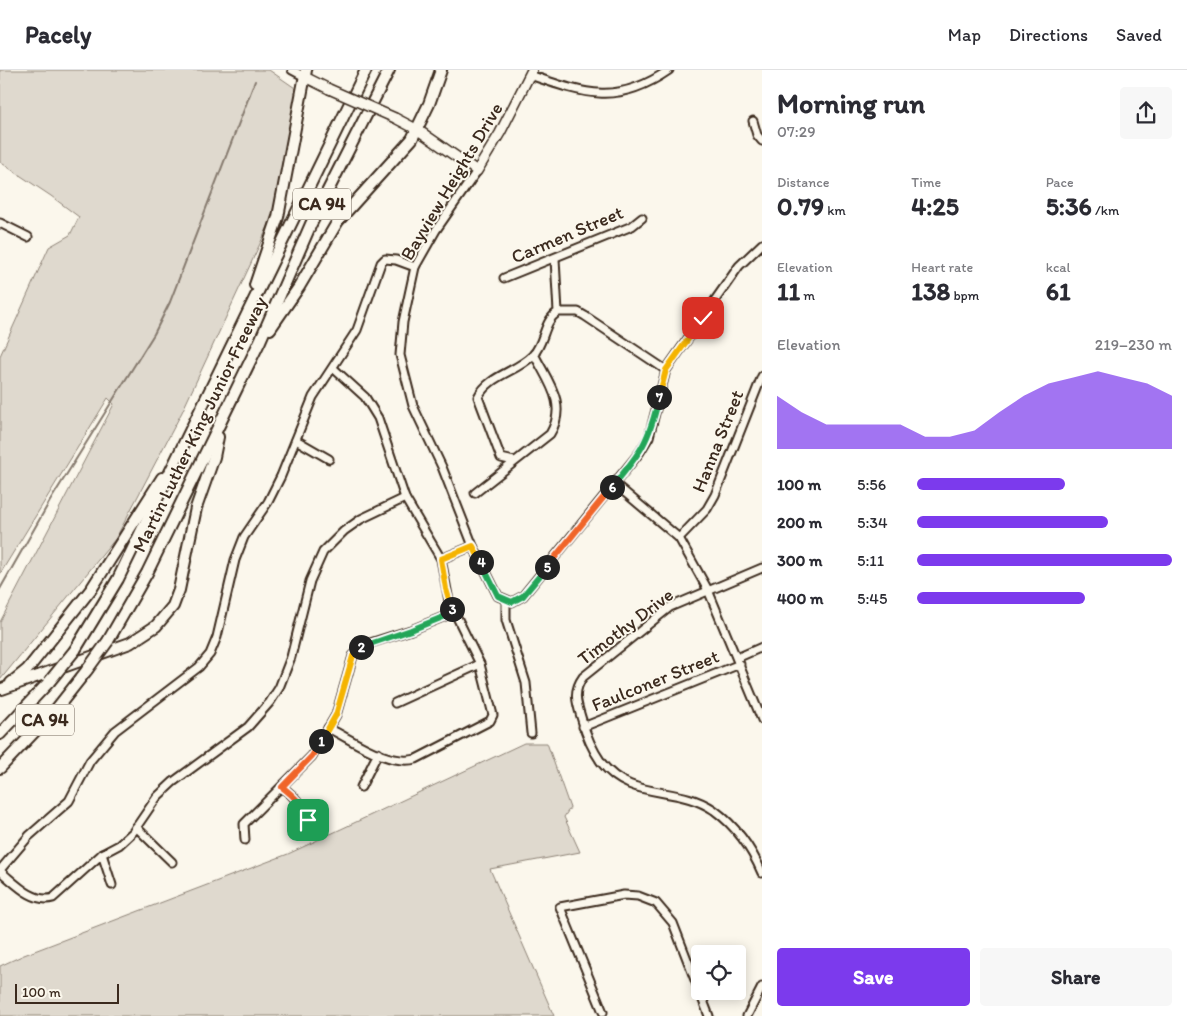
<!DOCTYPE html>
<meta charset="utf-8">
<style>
body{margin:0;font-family:Itim,sans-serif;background:#f7f7f7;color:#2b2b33;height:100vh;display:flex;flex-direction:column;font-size:19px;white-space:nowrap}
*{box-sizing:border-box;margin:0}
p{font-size:16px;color:#7c7c81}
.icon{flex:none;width:28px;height:28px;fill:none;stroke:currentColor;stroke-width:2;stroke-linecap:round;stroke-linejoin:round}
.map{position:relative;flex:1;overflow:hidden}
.drawer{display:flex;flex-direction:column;background:#fff;width:425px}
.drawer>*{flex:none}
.fabs{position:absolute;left:691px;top:875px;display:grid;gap:10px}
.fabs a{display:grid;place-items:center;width:55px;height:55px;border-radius:5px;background:#fff;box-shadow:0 2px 12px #0003;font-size:25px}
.scale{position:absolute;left:15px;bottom:12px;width:104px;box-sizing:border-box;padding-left:5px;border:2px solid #3b2a1e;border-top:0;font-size:14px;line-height:18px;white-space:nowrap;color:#3b2a1e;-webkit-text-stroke:4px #fbf7ec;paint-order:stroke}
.pin{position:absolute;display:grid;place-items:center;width:42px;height:42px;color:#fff;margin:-21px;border-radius:10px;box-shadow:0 2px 8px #0006}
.km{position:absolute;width:25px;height:25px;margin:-12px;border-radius:50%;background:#222;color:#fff;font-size:14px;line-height:25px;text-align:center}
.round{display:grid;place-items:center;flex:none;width:52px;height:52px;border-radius:5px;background:#f7f7f7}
.headline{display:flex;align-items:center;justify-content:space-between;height:85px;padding:0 15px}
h1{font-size:28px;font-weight:700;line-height:38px}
.figures{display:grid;grid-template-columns:repeat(3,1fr);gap:8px;height:85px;padding:5px 15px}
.figures div{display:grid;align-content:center}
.figures b{font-size:25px;font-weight:700}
.figures small{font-size:14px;font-weight:400}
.figures p{font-size:14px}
.chart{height:140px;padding:10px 15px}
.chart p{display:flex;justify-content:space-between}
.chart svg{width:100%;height:90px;margin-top:5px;fill:#7c3aed;opacity:.7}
.action{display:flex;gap:10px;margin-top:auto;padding:10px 15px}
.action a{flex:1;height:58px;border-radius:5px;background:#7c3aed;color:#fff;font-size:20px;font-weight:700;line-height:58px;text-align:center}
.action a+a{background:#f7f7f7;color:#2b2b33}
ul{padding:0 15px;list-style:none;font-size:16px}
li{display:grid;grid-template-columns:80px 60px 1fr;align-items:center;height:38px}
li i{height:12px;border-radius:6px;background:#7c3aed}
header{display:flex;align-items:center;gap:30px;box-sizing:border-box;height:70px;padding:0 25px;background:#fff;border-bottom:1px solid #e1e1e2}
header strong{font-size:24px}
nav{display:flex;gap:28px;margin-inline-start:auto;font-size:18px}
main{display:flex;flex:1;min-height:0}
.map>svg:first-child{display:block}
.green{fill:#dfd9ce;stroke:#8d8276}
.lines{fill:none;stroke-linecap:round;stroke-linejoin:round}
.stream{stroke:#85796d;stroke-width:2}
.minor-casing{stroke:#3b2a1e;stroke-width:11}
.major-casing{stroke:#3b2a1e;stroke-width:12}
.highway-casing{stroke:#3b2a1e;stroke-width:14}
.minor{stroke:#fbf7ec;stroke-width:7}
.major{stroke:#fbf7ec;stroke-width:9}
.highway{stroke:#fbf7ec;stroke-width:10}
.major-bridge-casing{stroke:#3b2a1e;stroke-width:12;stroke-linecap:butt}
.highway-bridge-casing{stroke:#3b2a1e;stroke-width:14;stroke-linecap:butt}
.major-bridge{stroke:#fbf7ec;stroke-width:9}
.highway-bridge{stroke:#fbf7ec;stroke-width:10}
.split-1-casing{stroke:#fff;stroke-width:10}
.split-2-casing{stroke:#fff;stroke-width:10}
.split-3-casing{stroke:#fff;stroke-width:10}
.split-4-casing{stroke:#fff;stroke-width:10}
.split-5-casing{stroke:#fff;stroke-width:10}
.split-6-casing{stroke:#fff;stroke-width:10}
.split-7-casing{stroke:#fff;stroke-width:10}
.split-8-casing{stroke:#fff;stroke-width:10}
.split-1{stroke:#f0652b;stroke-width:6}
.split-2{stroke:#f5b400;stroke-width:6}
.split-3{stroke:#22a559;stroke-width:6}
.split-4{stroke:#f5b400;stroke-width:6}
.split-5{stroke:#22a559;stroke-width:6}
.split-6{stroke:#f0652b;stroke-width:6}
.split-7{stroke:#22a559;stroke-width:6}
.split-8{stroke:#f5b400;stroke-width:6}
.labels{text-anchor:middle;stroke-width:4;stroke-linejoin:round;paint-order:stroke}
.shield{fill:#fbf7ec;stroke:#75685c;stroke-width:1}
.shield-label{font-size:18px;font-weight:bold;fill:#3b2a1e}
.street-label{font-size:19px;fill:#3b2a1e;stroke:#fbf7ec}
</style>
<header>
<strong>Pacely</strong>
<nav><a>Map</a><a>Directions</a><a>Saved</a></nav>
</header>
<main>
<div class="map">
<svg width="762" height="946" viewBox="0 0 762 946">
<rect width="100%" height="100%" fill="#fbf7ec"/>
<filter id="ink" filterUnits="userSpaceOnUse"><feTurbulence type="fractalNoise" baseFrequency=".02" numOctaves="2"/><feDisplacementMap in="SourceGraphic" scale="10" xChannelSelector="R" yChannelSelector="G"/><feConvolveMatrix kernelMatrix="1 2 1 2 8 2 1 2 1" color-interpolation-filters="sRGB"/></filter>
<g filter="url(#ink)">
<g class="green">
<path d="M 0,0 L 269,0 L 298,20 L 271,150 L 182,342 L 116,468 L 0,610 L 0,552 L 114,334 L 108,328 L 0,504 L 0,286 L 49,177 L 70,165 L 79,147 L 51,126 L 0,92 Z"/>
<path d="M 524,673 L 547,673 L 570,738 L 564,747 L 580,782 L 490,799 L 554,946 L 0,946 L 0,896 L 24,885 L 288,784 Z"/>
</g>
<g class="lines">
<path class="stream" d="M 0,519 L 50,431 L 154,264 L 170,232 L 255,11"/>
<g class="minor-casing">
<g id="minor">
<path d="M 292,0 L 305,7"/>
<path d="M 530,5 C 585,24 617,36 669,0"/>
<path d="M 753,51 L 757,65 L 762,71"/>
<path d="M 477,101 L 436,160 L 415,197 L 403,252 L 400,285 L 413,336 L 442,397 L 473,476 L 498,526 L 512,532 L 523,526 L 640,382 L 649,367 L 666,300 L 739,196 L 762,174"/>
<path d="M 0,153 L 28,167"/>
<path d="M 504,208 L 632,156 L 642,148"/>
<path d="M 558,242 L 578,242 L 585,246 L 666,300"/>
<path d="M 296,370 L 329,389"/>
<path d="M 514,391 L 501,388 L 478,327 C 489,305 517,302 533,285 C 545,273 543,251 558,242 L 555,189"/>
<path d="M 615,414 L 679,468 L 708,520 L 762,650"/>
<path d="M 475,423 L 550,364 C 568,334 548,312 534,284"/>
<path d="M 679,468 L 707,439 L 715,425 L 762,306"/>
<path d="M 441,489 L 473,476"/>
<path d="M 762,498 L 670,537 L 583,607 C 572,622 577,634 582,650 C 586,665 592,679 601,692 C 631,732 676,714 714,740 C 737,757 751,777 762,803"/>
<path d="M 506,531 L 506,550 L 526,613 L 531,663"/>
<path d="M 737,588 L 762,577"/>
<path d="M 395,633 L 480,594"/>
<path d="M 583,657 L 740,594"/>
<path d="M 328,658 C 353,670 387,696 416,689 L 490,651 L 493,645 L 480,594 L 449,531 L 441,489 L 405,428 L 378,348 L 365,327 L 333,298"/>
<path d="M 282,717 C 294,726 303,735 308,749"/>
<path d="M 361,717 L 378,683"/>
<path d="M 136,757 L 172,792"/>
<path d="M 245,770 L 244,754 L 312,686 L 336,645 L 353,586 L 364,575 L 411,560 L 453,543"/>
<path d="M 102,784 L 112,815"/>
<path d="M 0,800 L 29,766 L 69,731 L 90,691 L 115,661 L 199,597 L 210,584 L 217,567 L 235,490 L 244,467 L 268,432 L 281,406 L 313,327 L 357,260 L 381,193 L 385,189 L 396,190 L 415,197"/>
<path d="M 0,801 C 14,812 33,834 53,828 L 102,784 L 119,775 L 133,762 L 157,727 L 173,712 L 248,657 L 270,632 L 279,618 L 291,587 L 310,511 L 323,482 L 344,461 L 361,449 L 405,428"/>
<path d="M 603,942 L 560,837 L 624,825 L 638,826 L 656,833 L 673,853 L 709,946"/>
<path d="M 747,946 L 762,917"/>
</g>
</g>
<g class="major-casing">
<g id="major">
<path d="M 305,7 L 329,19"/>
<path d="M 395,48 L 418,60 L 477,101 L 500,63 L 532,0"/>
</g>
</g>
<g class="highway-casing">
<g id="highway">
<path d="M 255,215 L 278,147 L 306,0"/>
<path d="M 270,259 L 299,217 L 338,151 L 412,69 L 429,34 L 441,0"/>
<path d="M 108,571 L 147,503 L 260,271 L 311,154 L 389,0"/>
<path d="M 75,580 L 118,509 L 366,0"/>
<path d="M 11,613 L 27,600 L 92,518 L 162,408"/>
<path d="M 2,619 L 130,573 L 156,556 L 173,536 L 179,520 L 196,438 L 214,387 L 218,367"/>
<path d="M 0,664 L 49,612"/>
<path d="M 0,698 L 57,638 L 87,600"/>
</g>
</g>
<use href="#minor" class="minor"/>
<use href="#major" class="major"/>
<use href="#highway" class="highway"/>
<g class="major-bridge-casing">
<path id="major-bridge" d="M 329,19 L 395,48"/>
</g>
<g class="highway-bridge-casing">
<g id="highway-bridge">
<path d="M 87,600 L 108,571"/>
<path d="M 49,612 L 75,580"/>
</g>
</g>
<use href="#major-bridge" class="major-bridge"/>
<use href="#highway-bridge" class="highway-bridge"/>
</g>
</g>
<g class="lines" filter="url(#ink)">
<g class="split-1-casing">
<path id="split-1" d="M 308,750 C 303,735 294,726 282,717 L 312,686 L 321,671"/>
</g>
<g class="split-2-casing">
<path id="split-2" d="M 321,671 L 336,645 L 353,586 L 361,577"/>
</g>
<g class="split-3-casing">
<path id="split-3" d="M 361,577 L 411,560 L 453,543 L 452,539"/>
</g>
<g class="split-4-casing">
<path id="split-4" d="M 452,539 L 446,519 L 441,489 L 473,476 L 481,492"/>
</g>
<g class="split-5-casing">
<path id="split-5" d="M 481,492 L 498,526 L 512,532 L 523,526 L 547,497"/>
</g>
<g class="split-6-casing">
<path id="split-6" d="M 547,497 L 612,417"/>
</g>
<g class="split-7-casing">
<path id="split-7" d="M 612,417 C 641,382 649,372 659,327"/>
</g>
<g class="split-8-casing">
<path id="split-8" d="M 659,327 L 666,300 L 703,248"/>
</g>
<use href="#split-1" class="split-1"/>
<use href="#split-2" class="split-2"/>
<use href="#split-3" class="split-3"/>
<use href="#split-4" class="split-4"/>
<use href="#split-5" class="split-5"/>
<use href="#split-6" class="split-6"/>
<use href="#split-7" class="split-7"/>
<use href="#split-8" class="split-8"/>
</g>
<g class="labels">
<g class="shield">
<rect x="293" y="118.5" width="58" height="31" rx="4"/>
<rect x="16" y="634.5" width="58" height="31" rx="4"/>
</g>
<g class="shield-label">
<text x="322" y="140">CA 94</text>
<text x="45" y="656">CA 94</text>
</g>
<g class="street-label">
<text transform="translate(451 111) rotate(-59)" y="7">Bayview Heights Drive</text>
<text transform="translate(567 164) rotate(-23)" y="7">Carmen Street</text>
<text transform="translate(199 354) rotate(-64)" y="7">Martin Luther King Junior Freeway</text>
<text transform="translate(717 371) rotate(-68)" y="7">Hanna Street</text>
<text transform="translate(625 556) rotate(-37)" y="7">Timothy Drive</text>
<text transform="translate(655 610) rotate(-22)" y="7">Faulconer Street</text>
</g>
</g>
</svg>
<div class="fabs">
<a><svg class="icon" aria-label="locate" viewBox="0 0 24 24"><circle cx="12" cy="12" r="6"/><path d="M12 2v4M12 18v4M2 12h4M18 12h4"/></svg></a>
</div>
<div class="scale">100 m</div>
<div class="pin" style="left:308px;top:750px;background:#1e9e55"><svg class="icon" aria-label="arrive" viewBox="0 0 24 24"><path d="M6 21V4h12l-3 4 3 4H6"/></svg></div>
<div class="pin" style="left:703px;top:248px;background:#d93025"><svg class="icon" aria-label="check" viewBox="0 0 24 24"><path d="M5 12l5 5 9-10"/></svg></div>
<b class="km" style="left:321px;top:671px">1</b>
<b class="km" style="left:361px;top:577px">2</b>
<b class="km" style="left:452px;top:539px">3</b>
<b class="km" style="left:481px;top:492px">4</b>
<b class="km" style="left:547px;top:497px">5</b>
<b class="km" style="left:612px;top:417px">6</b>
<b class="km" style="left:659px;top:327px">7</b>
</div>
<section class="drawer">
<div class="headline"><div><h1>Morning run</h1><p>07:29</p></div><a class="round"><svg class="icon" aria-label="share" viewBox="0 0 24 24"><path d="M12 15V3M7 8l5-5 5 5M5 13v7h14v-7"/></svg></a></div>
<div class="figures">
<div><p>Distance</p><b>0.79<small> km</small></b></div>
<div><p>Time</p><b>4:25</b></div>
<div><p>Pace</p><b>5:36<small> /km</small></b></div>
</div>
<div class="figures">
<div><p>Elevation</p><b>11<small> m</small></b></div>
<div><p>Heart rate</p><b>138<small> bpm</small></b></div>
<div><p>kcal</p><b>61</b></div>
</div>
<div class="chart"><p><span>Elevation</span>219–230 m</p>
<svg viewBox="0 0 160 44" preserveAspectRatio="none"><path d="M0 44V18L10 26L20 32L30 32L40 32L50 32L60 38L70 38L80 35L90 26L100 18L110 12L120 9L130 6L140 9L150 12L160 18V44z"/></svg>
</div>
<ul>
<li><b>100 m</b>5:56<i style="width:58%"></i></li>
<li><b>200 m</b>5:34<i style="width:75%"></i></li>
<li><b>300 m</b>5:11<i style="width:100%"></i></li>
<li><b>400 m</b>5:45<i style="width:66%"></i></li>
</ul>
<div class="action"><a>Save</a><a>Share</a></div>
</section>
</main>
